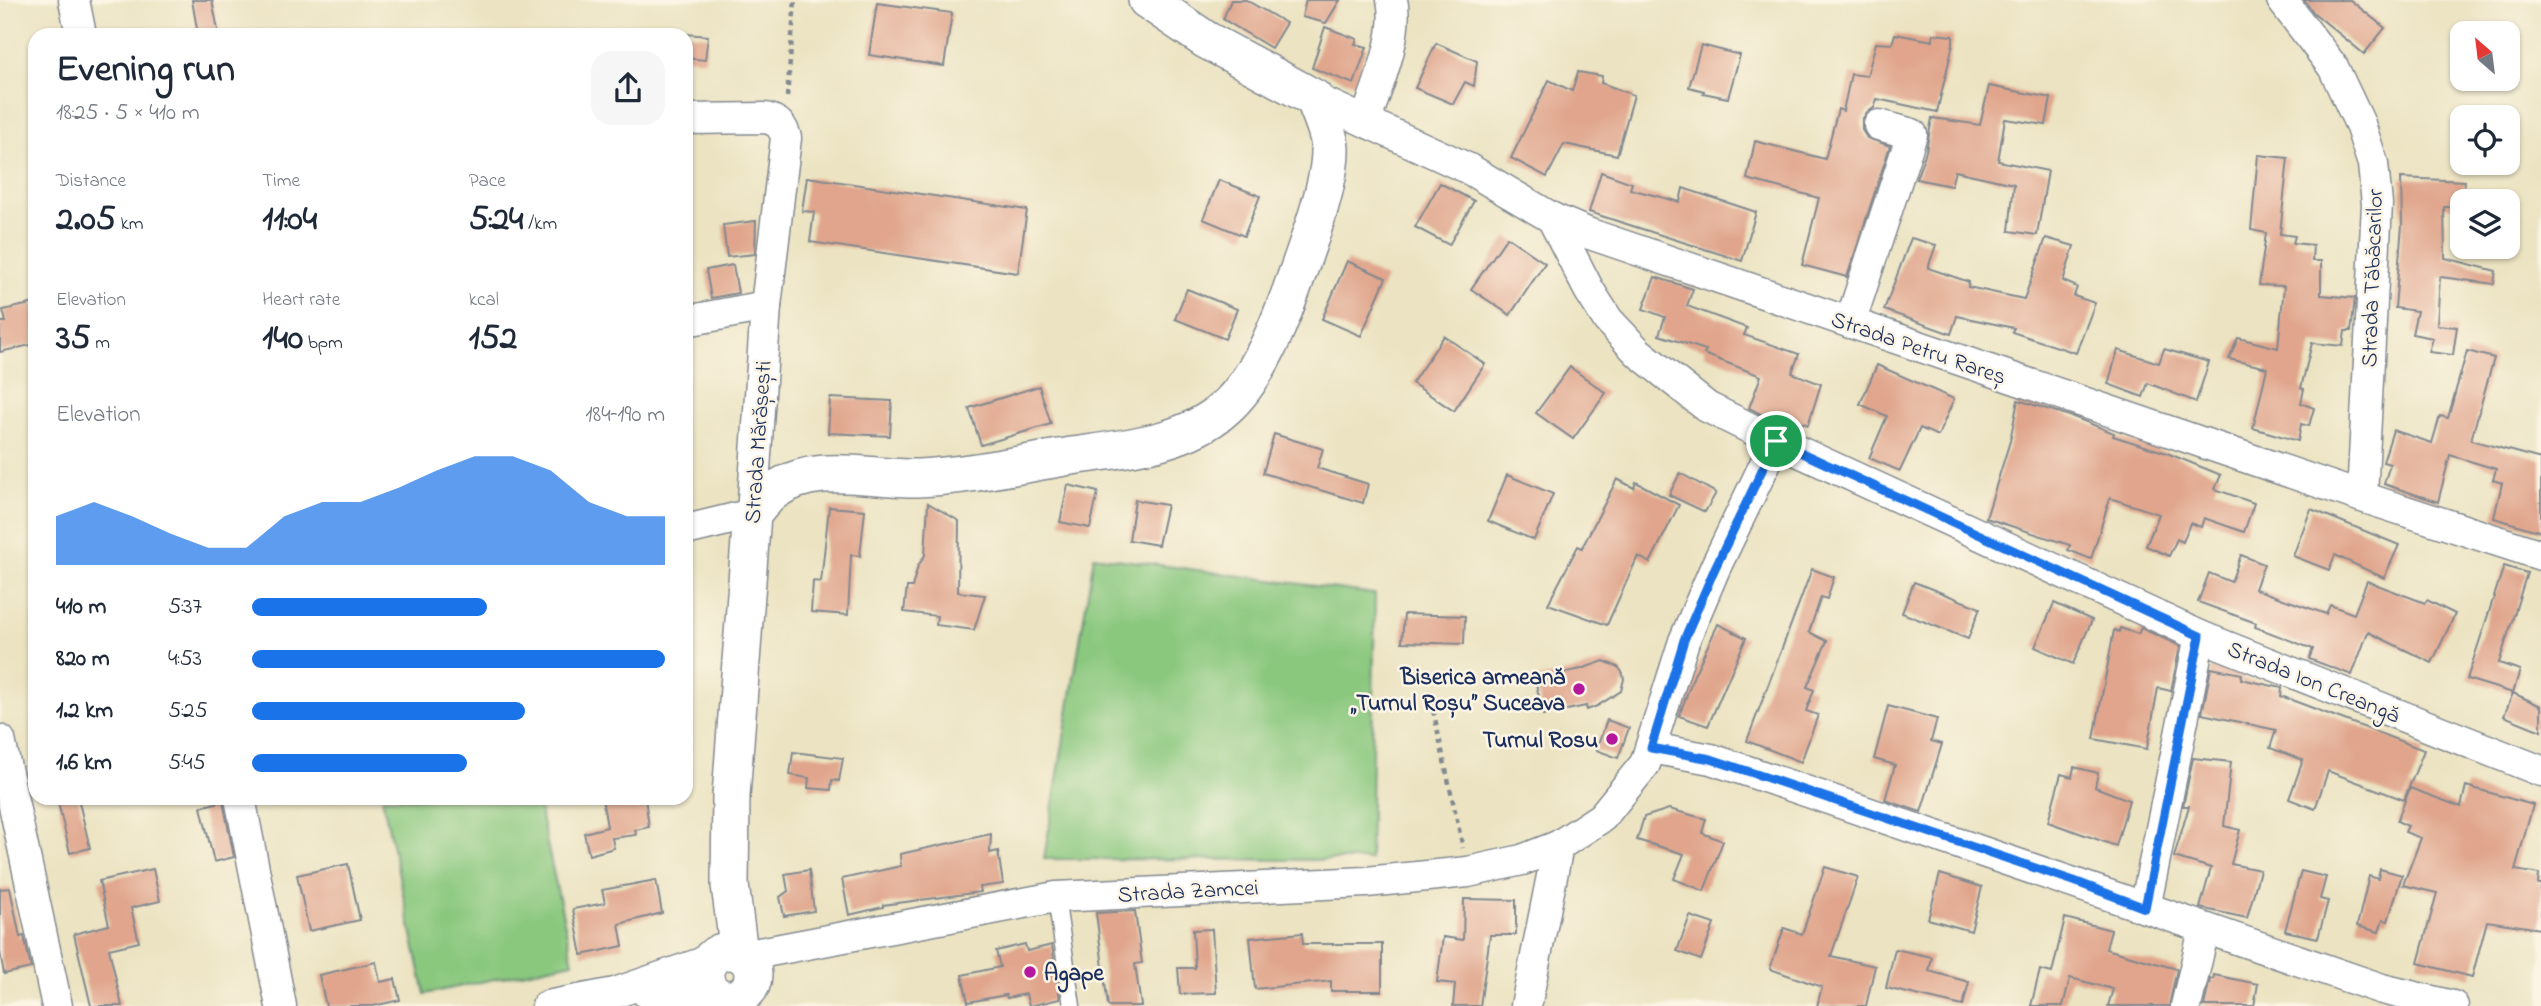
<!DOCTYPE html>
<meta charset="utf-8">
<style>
body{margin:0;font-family:"Indie Flower",sans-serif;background:#f6f6f7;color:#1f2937;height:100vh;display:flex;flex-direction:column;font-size:26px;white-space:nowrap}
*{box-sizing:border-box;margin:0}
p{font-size:23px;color:#747a83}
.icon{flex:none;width:38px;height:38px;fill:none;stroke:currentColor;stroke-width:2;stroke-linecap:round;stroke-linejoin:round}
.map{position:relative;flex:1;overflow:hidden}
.sheet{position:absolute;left:28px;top:28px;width:665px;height:777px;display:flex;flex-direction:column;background:#fff;border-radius:21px;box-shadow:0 2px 5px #0004}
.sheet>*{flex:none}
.needle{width:46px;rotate:332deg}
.controls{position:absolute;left:2450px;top:21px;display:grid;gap:14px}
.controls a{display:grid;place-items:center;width:70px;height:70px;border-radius:14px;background:#fff;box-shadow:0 2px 5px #0004;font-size:35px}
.pin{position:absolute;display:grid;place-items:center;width:60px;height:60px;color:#fff;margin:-30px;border:4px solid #fff;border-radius:50%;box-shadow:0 2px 7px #0007}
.round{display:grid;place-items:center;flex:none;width:74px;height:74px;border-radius:21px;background:#f6f6f7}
.overview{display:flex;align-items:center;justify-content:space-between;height:119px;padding:0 28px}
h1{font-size:38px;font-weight:700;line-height:52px}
.stats{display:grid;grid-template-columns:repeat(3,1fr);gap:10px;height:119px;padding:7px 28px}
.stats div{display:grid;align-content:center}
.stats b{font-size:35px;font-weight:700}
.stats small{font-size:19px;font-weight:400}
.stats p{font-size:19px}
.chart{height:196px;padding:14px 28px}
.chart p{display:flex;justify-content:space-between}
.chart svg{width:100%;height:126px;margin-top:7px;fill:#1a73e8;opacity:.7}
ul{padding:0 28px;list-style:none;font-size:23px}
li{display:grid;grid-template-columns:112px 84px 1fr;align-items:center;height:52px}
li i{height:18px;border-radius:9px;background:#1a73e8}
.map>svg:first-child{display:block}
.green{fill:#8ac87e;stroke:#527c6e;stroke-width:2}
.building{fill:#e0a58c}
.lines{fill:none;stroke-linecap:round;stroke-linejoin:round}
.service-casing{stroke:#838990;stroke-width:19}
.minor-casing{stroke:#838990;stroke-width:33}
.tertiary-casing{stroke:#838990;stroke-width:40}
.path{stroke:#838990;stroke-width:4.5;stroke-dasharray:5 5;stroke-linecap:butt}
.service{stroke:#fff;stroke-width:16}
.minor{stroke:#fff;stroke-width:30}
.tertiary{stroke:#fff;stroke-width:37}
.route-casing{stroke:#fff;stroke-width:14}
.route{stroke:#1a73e8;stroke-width:9}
.poi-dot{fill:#b5179e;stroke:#fcf5e5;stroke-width:2.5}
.labels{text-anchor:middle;stroke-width:5;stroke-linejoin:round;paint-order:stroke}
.street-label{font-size:23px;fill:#1b2f5e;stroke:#fcf5e5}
.poi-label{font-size:23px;font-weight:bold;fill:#1b2f5e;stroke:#fcf5e5;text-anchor:end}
</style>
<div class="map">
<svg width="2541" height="1006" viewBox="0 0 2541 1006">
<rect width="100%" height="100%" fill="#fcf5e5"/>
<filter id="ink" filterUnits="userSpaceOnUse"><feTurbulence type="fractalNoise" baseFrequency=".0143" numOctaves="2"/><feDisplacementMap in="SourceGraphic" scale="14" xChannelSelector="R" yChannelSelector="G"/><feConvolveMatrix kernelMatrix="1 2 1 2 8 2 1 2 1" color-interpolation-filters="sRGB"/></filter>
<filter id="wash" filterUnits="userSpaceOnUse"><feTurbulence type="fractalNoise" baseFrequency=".00686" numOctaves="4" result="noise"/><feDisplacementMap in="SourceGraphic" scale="28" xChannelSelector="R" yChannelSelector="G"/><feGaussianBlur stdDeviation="1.57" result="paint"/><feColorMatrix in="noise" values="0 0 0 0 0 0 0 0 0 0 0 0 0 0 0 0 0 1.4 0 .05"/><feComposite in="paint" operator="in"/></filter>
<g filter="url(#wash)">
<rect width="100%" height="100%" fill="#ebe3c1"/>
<g class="green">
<path d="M 1094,556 L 1375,594 L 1370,860 L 1044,859 Z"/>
<path d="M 382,798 L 537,798 L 573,962 L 425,994 Z"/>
</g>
<g id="blocks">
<g class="building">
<path d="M 192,0 L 212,0 L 219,35 L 198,35 Z"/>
<path d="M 1231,0 L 1246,0 L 1286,23 L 1271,48 L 1223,19 Z"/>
<path d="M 1306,0 L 1340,0 L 1326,23 L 1302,17 Z"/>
<path d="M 2304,0 L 2350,0 L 2385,28 L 2364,54 L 2314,13 Z"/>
<path d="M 877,3 L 952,13 L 944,66 L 869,55 Z"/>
<path d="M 1325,27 L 1357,39 L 1355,44 L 1367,47 L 1354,84 L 1312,68 Z"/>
<path d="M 686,34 L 708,36 L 705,60 L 686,58 Z"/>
<path d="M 1895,34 L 1933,41 L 1933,34 L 1953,36 L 1953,44 L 1937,112 L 1877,99 L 1874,108 L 1867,112 L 1862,120 L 1862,130 L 1867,138 L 1890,146 L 1847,277 L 1802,265 L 1819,198 L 1747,179 L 1755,141 L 1825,159 L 1838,109 L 1843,111 L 1851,74 L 1867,76 L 1876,43 L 1892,44 Z"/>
<path d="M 1436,43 L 1477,61 L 1474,86 L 1465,82 L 1453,104 L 1415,88 Z"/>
<path d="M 1701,45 L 1740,55 L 1728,98 L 1703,93 L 1704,91 L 1689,87 Z"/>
<path d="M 1578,72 L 1602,76 L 1601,83 L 1634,95 L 1617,155 L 1564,144 L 1547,177 L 1511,158 L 1549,80 L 1572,91 Z"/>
<path d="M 1989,86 L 2051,98 L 2046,125 L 2005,119 L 1998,161 L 2048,171 L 2037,235 L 2009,231 L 2014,184 L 1955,171 L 1951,186 L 1916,179 L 1926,151 L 1932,118 L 1980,125 Z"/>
<path d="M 2258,155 L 2288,158 L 2280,234 L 2295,236 L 2293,243 L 2313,245 L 2312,261 L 2321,261 L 2321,295 L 2355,298 L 2351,331 L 2345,331 L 2343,346 L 2312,343 L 2301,388 L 2304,389 L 2301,403 L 2314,408 L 2309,426 L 2301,424 L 2298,441 L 2253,428 L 2267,368 L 2229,359 L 2238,338 L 2278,348 L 2284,286 L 2259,285 L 2266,233 L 2251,230 Z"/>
<path d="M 1601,172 L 1632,183 L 1630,189 L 1680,202 L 1683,188 L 1756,212 L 1742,261 L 1589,212 Z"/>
<path d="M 807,177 L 1027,210 L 1018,273 L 810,242 L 814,212 L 802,211 Z"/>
<path d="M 2401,178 L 2465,181 L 2462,207 L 2444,207 L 2445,258 L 2496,271 L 2494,284 L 2440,277 L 2437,325 L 2457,327 L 2453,355 L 2429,352 L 2433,338 L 2412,334 L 2417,311 L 2395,308 L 2402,225 Z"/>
<path d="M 1219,180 L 1260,196 L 1244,236 L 1203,219 Z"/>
<path d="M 1440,183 L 1474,201 L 1449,245 L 1415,227 Z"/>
<path d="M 756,221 L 755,254 L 727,257 L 723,225 Z"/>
<path d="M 1507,237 L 1545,263 L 1510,315 L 1471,289 Z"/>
<path d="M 1911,238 L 1936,245 L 1928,268 L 1969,282 L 1968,287 L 2024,299 L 2046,238 L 2074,246 L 2063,281 L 2077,287 L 2074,296 L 2095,303 L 2076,353 L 2012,332 L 2014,328 L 1957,316 L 1951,334 L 1884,310 Z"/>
<path d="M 1347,261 L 1386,278 L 1361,336 L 1322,319 Z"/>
<path d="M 733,265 L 738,293 L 711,298 L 706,270 Z"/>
<path d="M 1655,277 L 1693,289 L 1687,306 L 1747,328 L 1744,335 L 1799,354 L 1792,373 L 1821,384 L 1808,425 L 1791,418 L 1786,427 L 1749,408 L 1761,376 L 1704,354 L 1706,350 L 1659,335 L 1665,317 L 1643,309 Z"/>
<path d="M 1187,289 L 1237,309 L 1225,339 L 1175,319 Z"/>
<path d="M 35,303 L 35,344 L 0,352 L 0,322 L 6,322 L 3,310 Z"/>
<path d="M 1444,336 L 1485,364 L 1454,411 L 1412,383 Z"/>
<path d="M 2164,349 L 2209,362 L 2196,402 L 2148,383 L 2143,397 L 2108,384 L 2118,350 L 2159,363 Z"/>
<path d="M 2467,351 L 2494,358 L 2471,440 L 2541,459 L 2541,532 L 2494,518 L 2502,483 L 2493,480 L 2496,469 L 2450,455 L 2438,502 L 2384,484 L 2390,464 L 2383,462 L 2393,430 L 2432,443 L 2440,416 L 2448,418 Z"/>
<path d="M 1877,365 L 1954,399 L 1938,436 L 1920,428 L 1900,471 L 1869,458 L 1887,416 L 1860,404 Z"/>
<path d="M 1570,367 L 1606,393 L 1573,439 L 1536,413 Z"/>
<path d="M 1039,386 L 1051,424 L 981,445 L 969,408 Z"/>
<path d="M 830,398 L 892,401 L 890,436 L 828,433 Z"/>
<path d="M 2018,400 L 2076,418 L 2114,433 L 2113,436 L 2167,453 L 2221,475 L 2215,489 L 2254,503 L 2244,532 L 2204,518 L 2201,527 L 2190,523 L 2183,542 L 2177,539 L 2169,556 L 2146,546 L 2159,514 L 2110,498 L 2091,559 L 2068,550 L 2070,545 L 1986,518 L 2010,441 Z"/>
<path d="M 1274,434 L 1323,449 L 1317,468 L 1368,484 L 1363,503 L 1263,473 Z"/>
<path d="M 1680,473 L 1716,493 L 1705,512 L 1669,495 Z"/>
<path d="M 1507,475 L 1553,494 L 1534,540 L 1488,521 Z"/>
<path d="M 1617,479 L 1634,488 L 1636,482 L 1679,505 L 1650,563 L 1638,556 L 1607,625 L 1548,604 L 1578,546 L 1582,548 Z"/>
<path d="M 1068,485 L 1098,492 L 1090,528 L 1060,522 Z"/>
<path d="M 1135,500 L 1167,505 L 1158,545 L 1129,540 Z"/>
<path d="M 928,503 L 959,521 L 958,592 L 985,595 L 974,630 L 936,625 L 937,616 L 904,612 L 907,587 L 912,587 L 918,566 L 925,555 Z"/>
<path d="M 829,507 L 865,510 L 860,556 L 851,555 L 848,615 L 811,612 L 813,581 L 821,582 Z"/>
<path d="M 2311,509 L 2399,545 L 2384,578 L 2335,555 L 2329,570 L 2293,556 Z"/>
<path d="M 2241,555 L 2264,564 L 2255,589 L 2326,614 L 2330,605 L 2354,614 L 2367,581 L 2425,603 L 2427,600 L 2455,614 L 2432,663 L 2368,632 L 2352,675 L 2309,659 L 2313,649 L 2255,627 L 2256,623 L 2198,602 L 2209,573 L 2231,582 Z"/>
<path d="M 2504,566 L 2527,573 L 2499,663 L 2520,670 L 2513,693 L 2467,679 Z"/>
<path d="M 1812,569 L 1834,577 L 1827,599 L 1821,597 L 1809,632 L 1827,641 L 1807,687 L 1814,690 L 1806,711 L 1818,715 L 1801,762 L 1747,741 Z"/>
<path d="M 1914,582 L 1980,608 L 1968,639 L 1902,613 Z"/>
<path d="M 2054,603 L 2092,620 L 2073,664 L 2035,647 Z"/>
<path d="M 1404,614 L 1465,616 L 1464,644 L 1402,642 Z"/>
<path d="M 1718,624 L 1746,638 L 1708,726 L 1679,716 L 1694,675 Z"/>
<path d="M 2120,628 L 2138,634 L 2141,628 L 2180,646 L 2171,691 L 2158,688 L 2147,749 L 2094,739 L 2114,630 L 2119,632 Z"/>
<path d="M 1604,661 L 1618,667 L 1622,672 L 1624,679 L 1621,691 L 1597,706 L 1587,710 L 1586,706 L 1543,715 L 1535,679 L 1581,669 Z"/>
<path d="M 2211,668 L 2242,674 L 2241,679 L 2282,688 L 2281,696 L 2424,750 L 2404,800 L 2328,771 L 2315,809 L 2289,799 L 2303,760 L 2270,748 L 2276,730 L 2202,714 Z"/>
<path d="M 2513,693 L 2541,706 L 2541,731 L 2504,716 Z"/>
<path d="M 1888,706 L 1937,719 L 1931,741 L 1942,744 L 1921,812 L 1885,800 L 1895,765 L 1874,759 Z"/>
<path d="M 1607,720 L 1629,728 L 1618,758 L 1596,750 Z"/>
<path d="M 793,752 L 843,758 L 839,781 L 832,780 L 831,790 L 808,788 L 809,778 L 790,775 Z"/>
<path d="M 2193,758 L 2231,762 L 2224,826 L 2240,830 L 2231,864 L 2260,870 L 2247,918 L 2200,908 L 2211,868 L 2174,857 L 2189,806 L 2183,806 Z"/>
<path d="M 2074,767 L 2098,773 L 2095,787 L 2129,800 L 2116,846 L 2048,822 L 2061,774 L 2072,777 Z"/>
<path d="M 2466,786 L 2533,805 L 2515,870 L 2539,874 L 2538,884 L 2541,884 L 2541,929 L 2487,921 L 2472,977 L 2418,963 L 2437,893 L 2403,885 L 2421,838 L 2405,832 L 2408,826 L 2397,821 L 2410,788 L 2461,807 Z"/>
<path d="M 57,798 L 78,798 L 90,848 L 70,853 Z"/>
<path d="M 602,798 L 645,798 L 649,827 L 635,830 L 636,835 L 612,838 L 614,848 L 589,855 L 584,833 L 607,827 Z"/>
<path d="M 223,801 L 234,857 L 214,862 L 201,807 Z"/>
<path d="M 1669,809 L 1706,819 L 1702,833 L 1723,841 L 1704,891 L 1674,879 L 1684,854 L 1637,840 L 1644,817 Z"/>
<path d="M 991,834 L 990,853 L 998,851 L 1003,884 L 980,887 L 981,892 L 883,905 L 883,907 L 849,915 L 842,879 L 901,866 L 900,854 Z"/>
<path d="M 348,864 L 360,920 L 309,931 L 297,875 Z"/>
<path d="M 1825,867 L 1858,877 L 1831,956 L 1875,966 L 1866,1006 L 1817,1006 L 1822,987 L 1770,969 L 1784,928 L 1802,934 Z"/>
<path d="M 153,869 L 160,901 L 131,908 L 139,942 L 109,949 L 122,1006 L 91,1006 L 74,934 L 109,925 L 99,881 Z"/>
<path d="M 2380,869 L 2402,875 L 2388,921 L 2383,920 L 2379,932 L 2357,926 L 2369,876 L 2378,879 Z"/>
<path d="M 809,870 L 814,911 L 784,916 L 780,897 L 788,891 L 785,874 Z"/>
<path d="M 2301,871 L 2326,877 L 2320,899 L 2328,901 L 2318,938 L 2285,931 Z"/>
<path d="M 1940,874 L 1982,887 L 1971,931 L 1928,919 Z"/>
<path d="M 656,880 L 662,913 L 619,924 L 623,946 L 582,955 L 573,909 L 605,903 L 602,890 Z"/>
<path d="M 10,888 L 20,937 L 24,936 L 31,968 L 4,974 L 0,952 L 0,889 Z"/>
<path d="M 1464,899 L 1516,900 L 1516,935 L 1490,935 L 1480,1006 L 1453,1006 L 1455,984 L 1437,982 L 1443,937 L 1463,940 Z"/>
<path d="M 1135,911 L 1142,963 L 1135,964 L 1141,1006 L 1108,1006 L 1096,913 Z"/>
<path d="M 1690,916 L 1714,924 L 1701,960 L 1677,951 Z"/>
<path d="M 2065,918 L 2111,930 L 2106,949 L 2177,969 L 2169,1006 L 2108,1006 L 2113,989 L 2070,978 L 2063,1006 L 2031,1006 L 2040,970 L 2052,973 Z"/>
<path d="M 1212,929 L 1216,993 L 1180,994 L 1178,968 L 1195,968 L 1193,930 Z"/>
<path d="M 1302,933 L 1303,944 L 1382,944 L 1382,991 L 1331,991 L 1331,981 L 1255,989 L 1250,938 Z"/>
<path d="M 1025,944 L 1027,951 L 1052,945 L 1060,999 L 1029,1006 L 1026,994 L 1007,998 L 1006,995 L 968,1002 L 962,975 L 1000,967 L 996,951 Z"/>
<path d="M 1895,949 L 1932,957 L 1929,971 L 1969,982 L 1963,1006 L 1886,988 Z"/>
<path d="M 376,962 L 380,982 L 395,979 L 400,1000 L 373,1006 L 326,1006 L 319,975 Z"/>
<path d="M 2214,975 L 2258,984 L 2254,1006 L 2204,1006 L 2210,979 L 2213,979 Z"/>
</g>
</g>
</g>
<g filter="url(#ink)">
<use href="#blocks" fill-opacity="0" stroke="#838990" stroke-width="2"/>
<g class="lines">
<g class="service-casing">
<path id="service" d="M 1056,897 L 1072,1006"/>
</g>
<g class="minor-casing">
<g id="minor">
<path d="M 74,0 L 81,35"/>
<path d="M 2282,0 L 2333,67 L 2360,124 L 2373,164 L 2377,204 L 2362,497"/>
<path d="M 1314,98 L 1469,169 L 1552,218 L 1590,234 L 2362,497 L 2541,555"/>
<path d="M 686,119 L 766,118 C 778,121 783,126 786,138 L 766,306 L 752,514 L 686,530"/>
<path d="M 1366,120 C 1377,87 1400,34 1392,0"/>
<path d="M 1552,218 L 1589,290 L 1608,320 L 1639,353 L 1707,407 L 1776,441 L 2200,636 L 2541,771"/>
<path d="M 686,321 L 766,306"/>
<path d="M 1850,323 L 1912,134 L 1879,125"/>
<path d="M 0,740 L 57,1006"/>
<path d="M 1651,748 L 1711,759 L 1753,773 L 2382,989 L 2453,1006"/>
<path d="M 240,798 L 281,1006"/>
<path d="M 2145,908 L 2200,636"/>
<path d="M 743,956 L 1056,897 L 1366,882 L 1468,872 L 1522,860 L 1558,846"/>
<path d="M 646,992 L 712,993"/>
<path d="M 547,1006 L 615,993 L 710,960"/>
<path d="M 1526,1006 L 1558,846 L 1602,817 L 1645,764 L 1684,641 L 1715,568 L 1776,441"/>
<path d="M 2186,1006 L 2204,930"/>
</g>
</g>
<g class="tertiary-casing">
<g id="tertiary">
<circle cx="729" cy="975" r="24"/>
<path d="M 739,953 L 730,885 L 731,796 L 752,514 C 759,507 765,497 774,491 C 816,461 870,479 918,478 C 965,476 1012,466 1059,458 C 1113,449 1181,447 1224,409 C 1258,380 1280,322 1295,280 C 1307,246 1331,183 1330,148 C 1329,132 1320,113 1314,98 L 1206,40 L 1147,0"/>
</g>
</g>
<g class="path">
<path d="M 787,97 L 795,0"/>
<path d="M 1429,691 L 1463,848"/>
</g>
<use href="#service" class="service"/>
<use href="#minor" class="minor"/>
<use href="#tertiary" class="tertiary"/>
</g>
</g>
<g class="lines" filter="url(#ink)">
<g class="route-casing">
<path id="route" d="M 1776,441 L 2200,636 L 2145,908 L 2074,881 L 1753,773 L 1711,759 L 1651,748 L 1684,640 L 1715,568 Z"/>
</g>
<use href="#route" class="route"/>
</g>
<g class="poi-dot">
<circle cx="1579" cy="689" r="7"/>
<circle cx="1612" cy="739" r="7"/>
<circle cx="1030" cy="972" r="7"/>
</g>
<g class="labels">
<g class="street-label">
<text transform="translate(2371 278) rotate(-88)" y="8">Strada Tăbăcarilor</text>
<text transform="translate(1919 347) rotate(19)" y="8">Strada Petru Rareș</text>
<text transform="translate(757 442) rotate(-86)" y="8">Strada Mărășești</text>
<text transform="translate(2314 681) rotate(22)" y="8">Strada Ion Creangă</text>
<text transform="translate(1188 890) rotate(-3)" y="8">Strada Zamcei</text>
</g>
<g class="poi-label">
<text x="1565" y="684">Biserica armeană<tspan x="1565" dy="26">„Turnul Roșu” Suceava</tspan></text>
<text x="1598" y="747">Turnul Rosu</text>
<text x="1044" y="980" text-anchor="start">Agape</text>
</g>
</g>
</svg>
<div class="controls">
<a><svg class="needle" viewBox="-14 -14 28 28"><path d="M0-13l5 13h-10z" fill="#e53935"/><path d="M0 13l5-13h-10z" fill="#747a83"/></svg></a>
<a><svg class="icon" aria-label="locate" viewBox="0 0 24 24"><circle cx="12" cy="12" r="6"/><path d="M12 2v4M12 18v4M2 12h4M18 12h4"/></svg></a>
<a><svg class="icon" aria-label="layers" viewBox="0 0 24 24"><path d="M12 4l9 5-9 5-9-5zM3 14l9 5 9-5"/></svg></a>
</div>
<div class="pin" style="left:1776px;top:441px;background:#1e9e55"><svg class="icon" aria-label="arrive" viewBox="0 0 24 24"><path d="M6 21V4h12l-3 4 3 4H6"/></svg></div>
<section class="sheet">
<div class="overview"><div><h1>Evening run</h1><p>18:25 · 5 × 410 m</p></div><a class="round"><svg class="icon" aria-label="share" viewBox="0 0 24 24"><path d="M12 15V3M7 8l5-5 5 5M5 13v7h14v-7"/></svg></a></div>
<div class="stats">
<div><p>Distance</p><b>2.05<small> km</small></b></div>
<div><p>Time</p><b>11:04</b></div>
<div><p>Pace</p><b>5:24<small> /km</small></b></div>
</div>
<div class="stats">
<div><p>Elevation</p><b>35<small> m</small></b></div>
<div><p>Heart rate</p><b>140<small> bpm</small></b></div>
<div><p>kcal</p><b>152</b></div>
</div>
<div class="chart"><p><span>Elevation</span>184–190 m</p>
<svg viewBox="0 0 160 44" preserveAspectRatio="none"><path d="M0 44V27L10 22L20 27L30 33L40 38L50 38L60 27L70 22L80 22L90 17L100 11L110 6L120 6L130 11L140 22L150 27L160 27V44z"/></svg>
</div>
<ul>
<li><b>410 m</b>5:37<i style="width:57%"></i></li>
<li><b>820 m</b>4:53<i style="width:100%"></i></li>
<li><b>1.2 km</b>5:25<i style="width:66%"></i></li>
<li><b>1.6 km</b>5:45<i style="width:52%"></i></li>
</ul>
</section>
</div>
